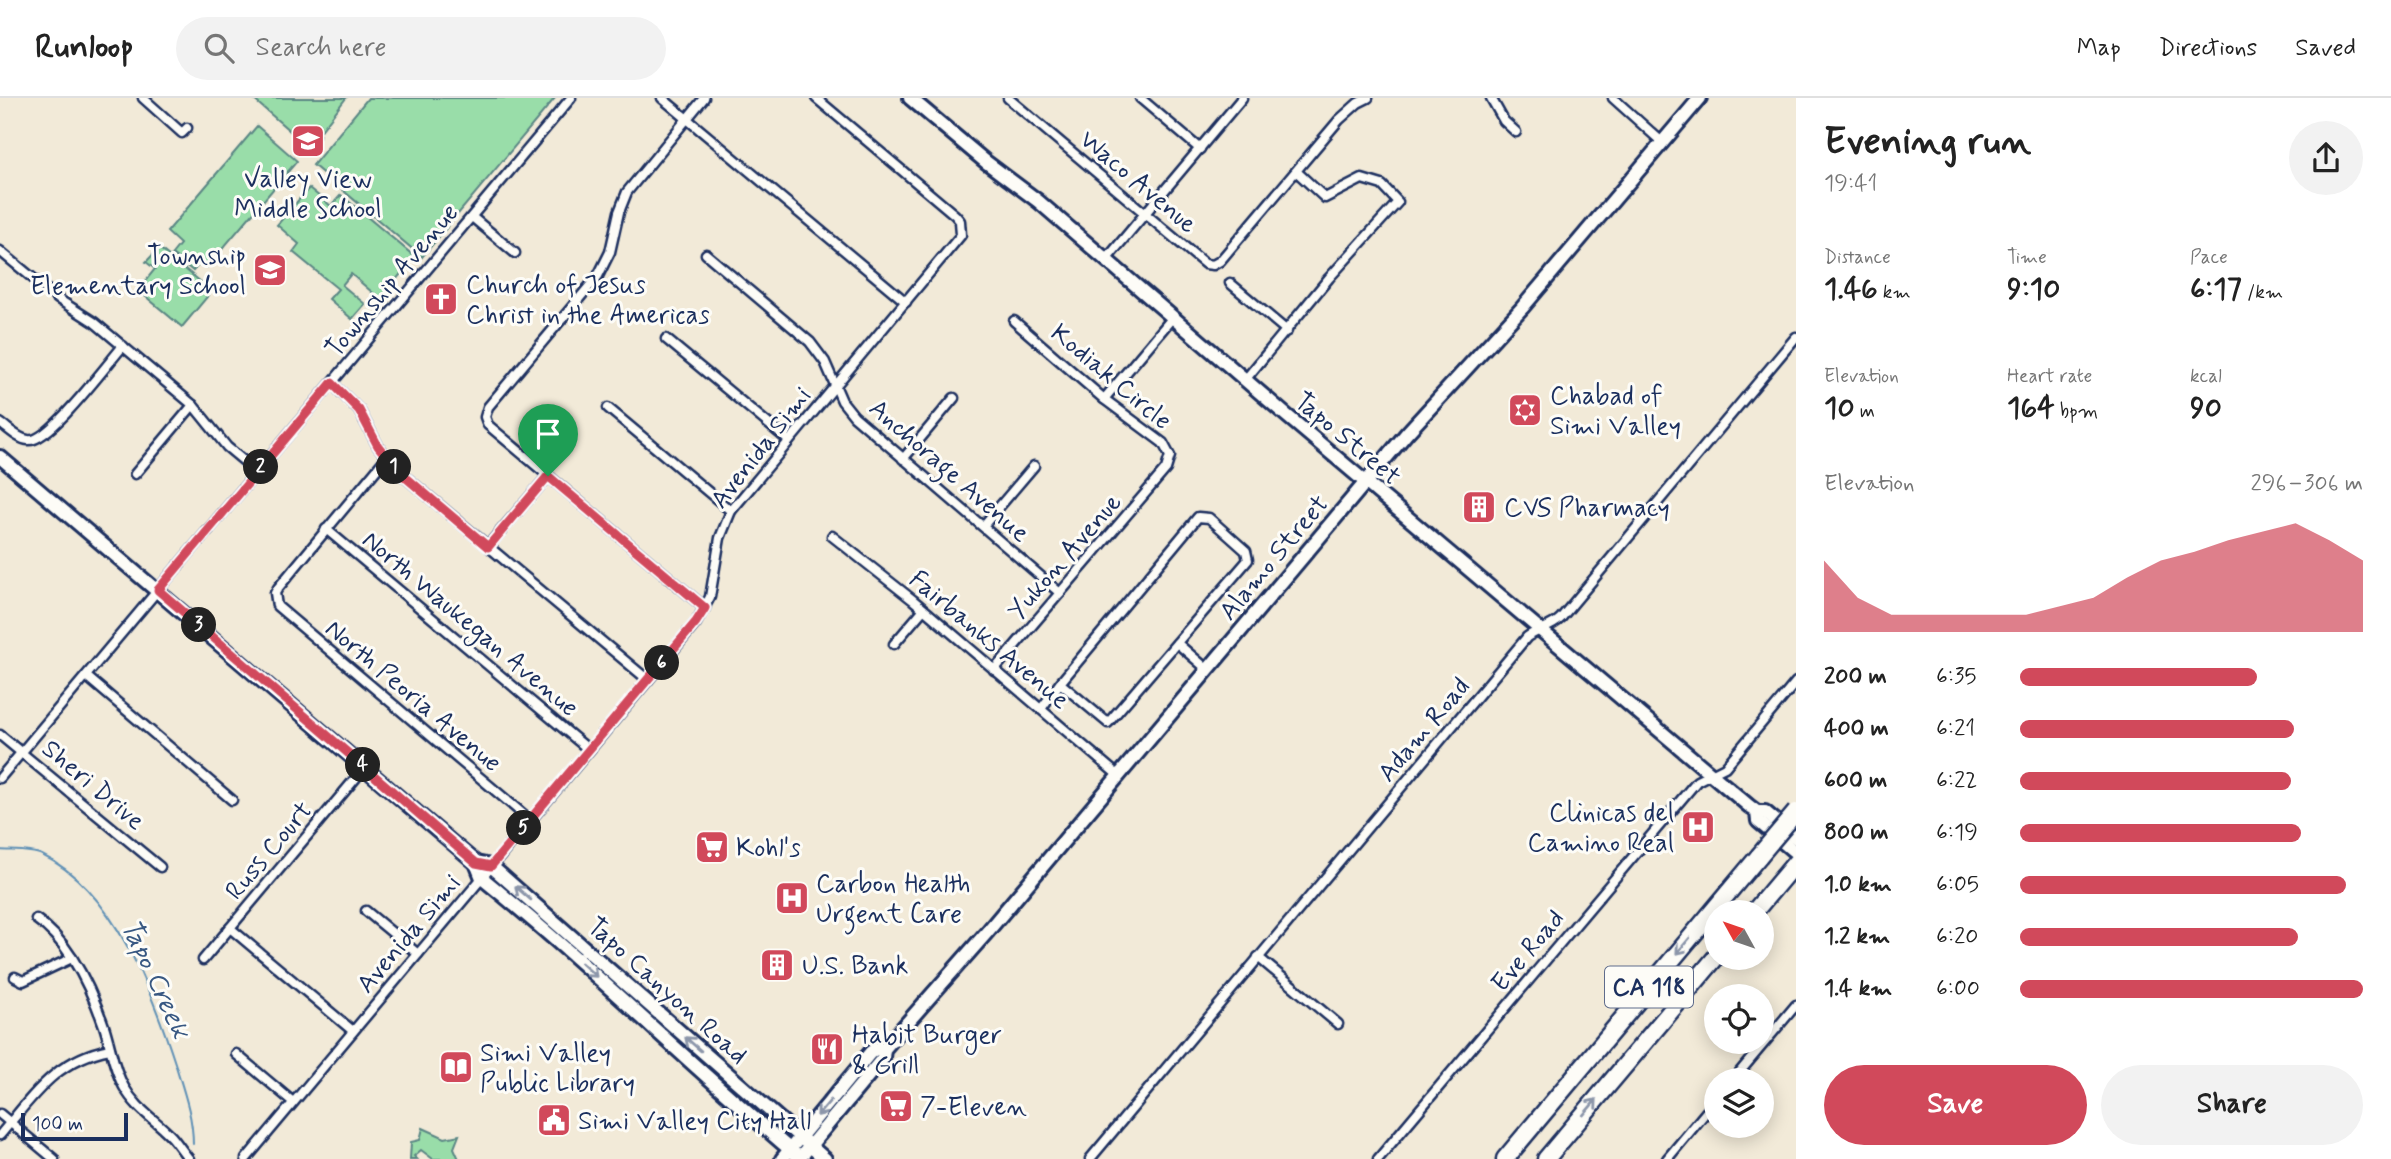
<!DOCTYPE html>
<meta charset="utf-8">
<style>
body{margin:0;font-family:Mynerve,sans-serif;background:#f2f2f2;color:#222;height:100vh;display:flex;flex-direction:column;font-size:26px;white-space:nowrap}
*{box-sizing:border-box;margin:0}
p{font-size:23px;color:#767676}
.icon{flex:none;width:38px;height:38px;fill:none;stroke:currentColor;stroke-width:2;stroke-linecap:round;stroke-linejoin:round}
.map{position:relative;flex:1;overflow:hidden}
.side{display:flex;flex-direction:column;background:#fff;width:595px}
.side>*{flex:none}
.needle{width:46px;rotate:310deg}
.tools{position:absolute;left:1704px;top:802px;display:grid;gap:14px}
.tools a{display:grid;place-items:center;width:70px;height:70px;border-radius:50%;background:#fff;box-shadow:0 4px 18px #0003;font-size:35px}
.scale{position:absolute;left:21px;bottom:18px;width:107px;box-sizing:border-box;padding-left:7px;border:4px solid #1b2f5e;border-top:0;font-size:19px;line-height:24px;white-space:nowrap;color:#1b2f5e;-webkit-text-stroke:5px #fdfcf7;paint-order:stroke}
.pin{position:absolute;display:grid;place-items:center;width:60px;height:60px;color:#fff;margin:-72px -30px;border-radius:50% 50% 50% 0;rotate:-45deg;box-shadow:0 0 7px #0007}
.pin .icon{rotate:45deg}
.km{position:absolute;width:35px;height:35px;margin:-18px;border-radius:50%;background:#222;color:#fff;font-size:19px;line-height:35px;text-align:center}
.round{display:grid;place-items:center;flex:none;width:74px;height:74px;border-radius:37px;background:#f2f2f2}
.overview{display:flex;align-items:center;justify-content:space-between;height:119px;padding:0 28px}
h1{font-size:38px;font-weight:800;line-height:52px}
.figures{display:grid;grid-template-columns:repeat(3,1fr);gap:10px;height:119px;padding:7px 28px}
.figures div{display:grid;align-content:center}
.figures b{font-size:30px;font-weight:800}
.figures small{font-size:19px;font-weight:400}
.figures p{font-size:19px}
.chart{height:196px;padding:14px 28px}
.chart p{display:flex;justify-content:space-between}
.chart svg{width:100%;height:126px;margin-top:7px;fill:#d1495b;opacity:.7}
.primary-button{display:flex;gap:14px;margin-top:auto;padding:14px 28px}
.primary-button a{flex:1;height:80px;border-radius:42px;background:#d1495b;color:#fff;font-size:28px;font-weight:800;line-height:80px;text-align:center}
.primary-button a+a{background:#f2f2f2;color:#222}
ul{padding:0 28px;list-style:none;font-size:23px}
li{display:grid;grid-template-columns:112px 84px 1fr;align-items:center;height:52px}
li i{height:18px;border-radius:9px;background:#d1495b}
header{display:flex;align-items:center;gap:42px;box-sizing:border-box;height:98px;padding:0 35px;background:#fff;border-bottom:2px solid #e0e0e0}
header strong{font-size:33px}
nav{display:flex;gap:38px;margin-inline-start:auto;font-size:24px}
.search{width:490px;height:63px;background:#f2f2f2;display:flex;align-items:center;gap:18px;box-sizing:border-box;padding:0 24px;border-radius:38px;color:#767676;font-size:26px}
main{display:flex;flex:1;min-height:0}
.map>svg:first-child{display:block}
.green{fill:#99dda9;stroke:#5a8684;stroke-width:2}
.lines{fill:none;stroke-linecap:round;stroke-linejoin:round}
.stream{stroke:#6191b6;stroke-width:2}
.street-casing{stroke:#1b2f5e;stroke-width:13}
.secondary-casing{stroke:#1b2f5e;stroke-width:18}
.highway-casing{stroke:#1b2f5e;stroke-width:21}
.street{stroke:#fdfcf7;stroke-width:8}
.secondary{stroke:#fdfcf7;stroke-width:12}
.highway{stroke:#fdfcf7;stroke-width:16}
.highway-bridge-casing{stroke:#1b2f5e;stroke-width:21;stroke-linecap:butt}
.highway-bridge{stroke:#fdfcf7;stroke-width:16}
.oneway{stroke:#8c96aa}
.route-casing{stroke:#fff;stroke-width:14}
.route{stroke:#d1495b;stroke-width:9}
.labels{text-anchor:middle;stroke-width:6;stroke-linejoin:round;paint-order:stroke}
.shield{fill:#fdfcf7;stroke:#5f6c8c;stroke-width:2}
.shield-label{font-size:24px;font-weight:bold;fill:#1b2f5e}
.poi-label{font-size:26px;fill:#1b2f5e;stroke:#fdfcf7;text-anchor:start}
.street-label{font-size:26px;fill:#1b2f5e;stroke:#fdfcf7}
.water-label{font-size:28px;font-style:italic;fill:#385882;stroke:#fdfcf7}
</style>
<header>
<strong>Runloop</strong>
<div class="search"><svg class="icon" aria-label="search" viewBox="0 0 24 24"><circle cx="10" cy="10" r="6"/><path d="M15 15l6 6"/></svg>Search here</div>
<nav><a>Map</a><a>Directions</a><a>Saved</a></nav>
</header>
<main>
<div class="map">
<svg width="1796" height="1061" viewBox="0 0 1796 1061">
<rect width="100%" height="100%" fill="#f2ead8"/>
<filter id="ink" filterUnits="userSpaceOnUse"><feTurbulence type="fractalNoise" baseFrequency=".0143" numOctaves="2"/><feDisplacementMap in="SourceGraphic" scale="14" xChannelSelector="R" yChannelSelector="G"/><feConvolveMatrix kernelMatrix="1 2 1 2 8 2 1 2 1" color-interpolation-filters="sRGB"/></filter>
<g filter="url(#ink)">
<g class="green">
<path d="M 252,0 L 346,0 L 320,34 L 319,40 L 312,40 L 306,47 Z"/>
<path d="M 368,0 L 555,0 L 422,159 L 313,67 Z"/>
<path d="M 257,28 L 297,63 L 207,169 L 201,164 L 193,173 L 172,156 L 180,146 L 167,134 Z"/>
<path d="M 309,90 L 331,108 L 341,97 L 415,159 L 380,201 L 351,176 L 342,187 L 365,206 L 352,221 L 329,201 L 338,191 L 293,154 L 299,146 L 277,127 Z"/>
<path d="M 159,150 L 212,193 L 182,229 L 138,192 L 155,171 L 146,164 Z"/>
<path d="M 423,1030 L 445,1040 L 459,1037 L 454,1050 L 459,1061 L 433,1061 L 421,1052 L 414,1058 L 417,1061 L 410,1061 L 411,1044 L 420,1042 Z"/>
</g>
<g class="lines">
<path class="stream" d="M 0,752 C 13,753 31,752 42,757 C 115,792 153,897 176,968 C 184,994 193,1019 193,1046"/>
<g class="street-casing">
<g id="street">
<path d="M 143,0 L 182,35 L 187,30"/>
<path d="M 662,0 L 906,204"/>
<path d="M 704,0 L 627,94 L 619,114 L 610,154 L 598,178 L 488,309 L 485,319 L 488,327 L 705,510"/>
<path d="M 1008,0 L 1205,166 L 1213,167 L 1220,163 L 1339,22 L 1358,5 L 1368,0"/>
<path d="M 1140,0 L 1200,51"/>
<path d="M 1491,0 L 1504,23 L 1516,34"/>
<path d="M 1613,0 L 1663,45"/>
<path d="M 472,119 L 515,155"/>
<path d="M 0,153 L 58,201 L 94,224 L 193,307 L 227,349 L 257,374"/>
<path d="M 706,156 L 810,244 L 825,264 L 842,303 L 854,318 L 1060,495"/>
<path d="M 1106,162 L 1242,0"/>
<path d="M 1230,185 L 1287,233"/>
<path d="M 666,241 L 789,343"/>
<path d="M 1245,282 L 1329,180 L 1398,104 L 1382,87 L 1362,81 L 1325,100 L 1297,74"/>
<path d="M 332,285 L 359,312 L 378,348 L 397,372 L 648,582"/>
<path d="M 1104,301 L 1173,219"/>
<path d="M 608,310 L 731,413"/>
<path d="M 0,325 C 8,330 18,341 28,342 C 48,346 108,265 123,248"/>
<path d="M 386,360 L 278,490 L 275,495 L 277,508 L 530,722"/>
<path d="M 903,361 L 954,300"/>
<path d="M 135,376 L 193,307"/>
<path d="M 983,428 L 1034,368"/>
<path d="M 326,431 L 589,652"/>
<path d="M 832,438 L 913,502 L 1119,678"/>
<path d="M 488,448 L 548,378"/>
<path d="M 1177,545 L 1208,572"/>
<path d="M 894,546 L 923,512"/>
<path d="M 994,572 L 1166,371 L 1170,358 L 1163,345 L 1104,301 L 1014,223"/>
<path d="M 86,578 L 232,702"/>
<path d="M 1041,611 L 1060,585 L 1198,419 L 1209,420 L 1246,453 L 1248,462 L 1108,625 L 1060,585"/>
<path d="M 0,637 L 160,769"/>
<path d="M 0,680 L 571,0"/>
<path d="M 366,813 L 418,856"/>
<path d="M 36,821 C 69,843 91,891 104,928 C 111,949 113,970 124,989 C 136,1011 156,1022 172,1039 C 178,1046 183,1054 189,1061"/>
<path d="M 230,830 L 353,933"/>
<path d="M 1258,859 L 1338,926"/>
<path d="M 203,862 L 365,669"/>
<path d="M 15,879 L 23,883 L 72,860"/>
<path d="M 236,956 L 293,1004"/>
<path d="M 1733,982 L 1796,907"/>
<path d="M 0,1016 L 54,1061"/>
<path d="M 0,1037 C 33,998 56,961 110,951"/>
<path d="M 246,1061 L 696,525 L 710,499 L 720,440 L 731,413 L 961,137 L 960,123 L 955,117 L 816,0"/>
<path d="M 1090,1061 L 1527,539 C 1538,531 1551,530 1561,520 L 1796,239"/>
<path d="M 1378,1061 L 1697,683 L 1725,669 L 1796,584"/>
<path d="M 1667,1061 L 1717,1001"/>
</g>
</g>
<g class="secondary-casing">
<g id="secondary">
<path d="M 910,0 L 986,64 L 1038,103 L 1286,317 L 1749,708 L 1757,714 L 1765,714 L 1796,740"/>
<path d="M 0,359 L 476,765 L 482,780 C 592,869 693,970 801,1061"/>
<path d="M 1757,714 L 1758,723 L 1796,755"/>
<path d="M 476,765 L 491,768 L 825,1061"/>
<path d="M 782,1061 L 870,955 L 875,951 L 884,951"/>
<path d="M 799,1061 L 883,960 L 884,951 L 988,833 L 1407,335 L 1522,210 L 1700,0"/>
</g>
</g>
<g class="highway-casing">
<g id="highway">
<path d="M 1754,814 L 1796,764"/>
<path d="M 1505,1061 L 1759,758"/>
<path d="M 1546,1061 L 1717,858"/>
</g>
</g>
<use href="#street" class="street"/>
<use href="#secondary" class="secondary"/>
<use href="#highway" class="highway"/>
<g class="highway-bridge-casing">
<path id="highway-bridge" d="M 1759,758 L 1796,714"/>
</g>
<use href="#highway-bridge" class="highway-bridge"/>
</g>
<defs><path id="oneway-shaft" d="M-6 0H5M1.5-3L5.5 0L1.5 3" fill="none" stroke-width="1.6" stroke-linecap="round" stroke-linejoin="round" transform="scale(1.75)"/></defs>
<g class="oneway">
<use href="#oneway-shaft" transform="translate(523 795) rotate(-139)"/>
<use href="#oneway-shaft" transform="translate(1683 848) rotate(130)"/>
<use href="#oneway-shaft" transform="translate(589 872) rotate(42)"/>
<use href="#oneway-shaft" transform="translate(693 946) rotate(-139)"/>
<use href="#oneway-shaft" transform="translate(1590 1009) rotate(-50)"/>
<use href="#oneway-shaft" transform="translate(824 1010) rotate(130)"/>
</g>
</g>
<g class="lines" filter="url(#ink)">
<g class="route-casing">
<path id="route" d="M 332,285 L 359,312 L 378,348 L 397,372 L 488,449 L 548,378 L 705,510 L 696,524 L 491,768 L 476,765 L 158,492 Z"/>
</g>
<use href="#route" class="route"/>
</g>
<defs>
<g id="school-square" transform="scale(1.75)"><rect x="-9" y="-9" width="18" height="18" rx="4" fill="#d1495b" stroke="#fdfcf7"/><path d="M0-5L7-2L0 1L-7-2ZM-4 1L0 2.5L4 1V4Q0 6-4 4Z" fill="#fff"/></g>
<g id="church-square" transform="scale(1.75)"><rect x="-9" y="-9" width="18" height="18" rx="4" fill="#d1495b" stroke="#fdfcf7"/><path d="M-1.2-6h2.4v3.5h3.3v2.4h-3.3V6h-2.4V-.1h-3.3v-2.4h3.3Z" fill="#fff"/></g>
<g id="synagogue-square" transform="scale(1.75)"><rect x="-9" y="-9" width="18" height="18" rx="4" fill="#d1495b" stroke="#fdfcf7"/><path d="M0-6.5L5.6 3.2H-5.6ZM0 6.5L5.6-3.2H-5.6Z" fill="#fff"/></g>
<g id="building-square" transform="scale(1.75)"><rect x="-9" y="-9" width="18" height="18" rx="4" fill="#d1495b" stroke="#fdfcf7"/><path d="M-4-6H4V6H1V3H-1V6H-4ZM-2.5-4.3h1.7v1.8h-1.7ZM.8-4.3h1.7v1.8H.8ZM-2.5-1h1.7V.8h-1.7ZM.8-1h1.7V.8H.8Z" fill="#fff"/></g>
<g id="hospital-square" transform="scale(1.75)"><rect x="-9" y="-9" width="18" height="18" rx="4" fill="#d1495b" stroke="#fdfcf7"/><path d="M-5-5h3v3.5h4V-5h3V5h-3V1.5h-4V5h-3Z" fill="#fff"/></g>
<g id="supermarket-square" transform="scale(1.75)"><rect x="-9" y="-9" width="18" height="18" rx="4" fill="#d1495b" stroke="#fdfcf7"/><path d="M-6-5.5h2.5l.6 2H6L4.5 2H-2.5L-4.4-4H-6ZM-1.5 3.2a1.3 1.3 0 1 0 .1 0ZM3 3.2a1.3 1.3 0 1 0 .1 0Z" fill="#fff"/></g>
<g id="restaurant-square" transform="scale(1.75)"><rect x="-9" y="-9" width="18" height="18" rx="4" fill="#d1495b" stroke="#fdfcf7"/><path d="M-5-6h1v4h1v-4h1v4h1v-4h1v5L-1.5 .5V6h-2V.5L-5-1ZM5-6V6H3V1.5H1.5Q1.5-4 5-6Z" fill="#fff"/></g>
<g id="library-square" transform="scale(1.75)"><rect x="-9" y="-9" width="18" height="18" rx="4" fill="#d1495b" stroke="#fdfcf7"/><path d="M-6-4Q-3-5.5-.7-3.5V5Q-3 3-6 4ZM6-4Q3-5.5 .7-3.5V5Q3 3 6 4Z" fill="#fff"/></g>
<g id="civic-square" transform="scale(1.75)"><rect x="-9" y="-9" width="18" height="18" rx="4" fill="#d1495b" stroke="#fdfcf7"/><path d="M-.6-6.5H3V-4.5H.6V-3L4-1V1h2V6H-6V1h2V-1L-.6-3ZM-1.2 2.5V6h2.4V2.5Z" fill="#fff"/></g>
</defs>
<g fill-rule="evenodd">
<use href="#school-square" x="308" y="43"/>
<use href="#school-square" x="270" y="172"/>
<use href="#church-square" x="441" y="201"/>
<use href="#synagogue-square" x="1525" y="312"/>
<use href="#building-square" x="1479" y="409"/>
<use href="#hospital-square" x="1698" y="729"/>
<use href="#supermarket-square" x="712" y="749"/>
<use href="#hospital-square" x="792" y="800"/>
<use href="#building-square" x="777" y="867"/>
<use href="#restaurant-square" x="827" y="951"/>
<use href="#library-square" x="456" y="969"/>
<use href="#supermarket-square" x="896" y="1008"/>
<use href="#civic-square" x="554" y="1022"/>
</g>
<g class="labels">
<rect class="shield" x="1605" y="868.5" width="88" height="41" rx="5"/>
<g class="shield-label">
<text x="1649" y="897">CA 118</text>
</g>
<g class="poi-label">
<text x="308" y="89" text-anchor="middle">Valley View<tspan x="308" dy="30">Middle School</tspan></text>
<text x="246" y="166" text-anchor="end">Township<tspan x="246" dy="30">Elementary School</tspan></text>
<text x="466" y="195">Church of Jesus<tspan x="466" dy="30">Christ in the Americas</tspan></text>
<text x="1550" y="306">Chabad of<tspan x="1550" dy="30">Simi Valley</tspan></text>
<text x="1504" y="418">CVS Pharmacy</text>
<text x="1674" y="723" text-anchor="end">Clinicas del<tspan x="1674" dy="30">Camino Real</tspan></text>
<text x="736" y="758">Kohl's</text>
<text x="816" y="794">Carbon Health<tspan x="816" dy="30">Urgent Care</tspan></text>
<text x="802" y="876">U.S. Bank</text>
<text x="852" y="945">Habit Burger<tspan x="852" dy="30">&amp; Grill</tspan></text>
<text x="480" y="963">Simi Valley<tspan x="480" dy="30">Public Library</tspan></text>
<text x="920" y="1017">7-Eleven</text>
<text x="578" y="1031">Simi Valley City Hall</text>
</g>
<g class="street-label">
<text transform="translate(1139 83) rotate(40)" y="9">Waco Avenue</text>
<text transform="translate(391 182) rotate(-50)" y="9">Township Avenue</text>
<text transform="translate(1112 278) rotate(40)" y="9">Kodiak Circle</text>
<text transform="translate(1348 340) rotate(40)" y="9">Tapo Street</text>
<text transform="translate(760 349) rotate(-52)" y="9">Avenida Simi</text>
<text transform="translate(950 372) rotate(41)" y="9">Anchorage Avenue</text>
<text transform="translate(1064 458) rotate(-49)" y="9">Yukon Avenue</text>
<text transform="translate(1273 459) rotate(-50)" y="9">Alamo Street</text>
<text transform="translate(471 525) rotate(40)" y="9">North Waukegan Avenue</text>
<text transform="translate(990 541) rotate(40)" y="9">Fairbanks Avenue</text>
<text transform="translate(414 597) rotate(40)" y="9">North Peoria Avenue</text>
<text transform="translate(1423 631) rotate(-50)" y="9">Adam Road</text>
<text transform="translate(94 686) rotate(40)" y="9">Sheri Drive</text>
<text transform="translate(268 752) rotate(-50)" y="9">Russ Court</text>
<text transform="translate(408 835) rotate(-50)" y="9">Avenida Simi</text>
<text transform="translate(1527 852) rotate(-50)" y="9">Eve Road</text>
<text transform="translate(668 892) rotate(42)" y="9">Tapo Canyon Road</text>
</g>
<g class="water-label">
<text transform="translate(157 880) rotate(65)" y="10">Tapo Creek</text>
</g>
</g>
</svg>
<div class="tools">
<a><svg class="needle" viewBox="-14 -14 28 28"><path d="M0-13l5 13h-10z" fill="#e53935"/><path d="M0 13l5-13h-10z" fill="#767676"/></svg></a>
<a><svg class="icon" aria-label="locate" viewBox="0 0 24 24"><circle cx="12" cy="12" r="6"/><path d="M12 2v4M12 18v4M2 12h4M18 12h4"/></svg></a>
<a><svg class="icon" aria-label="layers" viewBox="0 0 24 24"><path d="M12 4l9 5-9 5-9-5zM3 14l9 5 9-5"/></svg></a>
</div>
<div class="scale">100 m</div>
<div class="pin" style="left:548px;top:378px;background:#1e9e55"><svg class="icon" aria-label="arrive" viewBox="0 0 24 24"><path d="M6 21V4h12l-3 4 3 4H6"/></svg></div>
<b class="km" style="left:394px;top:369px">1</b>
<b class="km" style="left:261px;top:369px">2</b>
<b class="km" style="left:199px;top:527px">3</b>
<b class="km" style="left:363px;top:667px">4</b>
<b class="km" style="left:524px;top:730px">5</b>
<b class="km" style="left:662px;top:565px">6</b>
</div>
<section class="side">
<div class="overview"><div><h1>Evening run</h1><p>19:41</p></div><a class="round"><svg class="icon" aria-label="share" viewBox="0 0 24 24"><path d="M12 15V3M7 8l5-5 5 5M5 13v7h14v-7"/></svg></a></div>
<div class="figures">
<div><p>Distance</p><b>1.46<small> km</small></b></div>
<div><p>Time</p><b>9:10</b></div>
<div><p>Pace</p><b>6:17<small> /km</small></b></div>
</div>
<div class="figures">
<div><p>Elevation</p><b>10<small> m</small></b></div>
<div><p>Heart rate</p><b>164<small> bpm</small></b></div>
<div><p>kcal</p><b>90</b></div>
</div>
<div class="chart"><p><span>Elevation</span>296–306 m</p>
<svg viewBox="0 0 160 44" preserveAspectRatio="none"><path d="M0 44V19L10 32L20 38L30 38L40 38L50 38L60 38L70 35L80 32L90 25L100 19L110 16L120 12L130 9L140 6L150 12L160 19V44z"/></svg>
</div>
<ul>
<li><b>200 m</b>6:35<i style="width:69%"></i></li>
<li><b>400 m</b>6:21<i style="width:80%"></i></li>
<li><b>600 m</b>6:22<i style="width:79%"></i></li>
<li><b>800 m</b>6:19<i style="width:82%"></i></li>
<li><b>1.0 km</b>6:05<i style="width:95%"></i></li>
<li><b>1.2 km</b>6:20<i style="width:81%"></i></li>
<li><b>1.4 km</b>6:00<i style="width:100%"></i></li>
</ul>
<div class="primary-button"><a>Save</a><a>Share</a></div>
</section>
</main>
